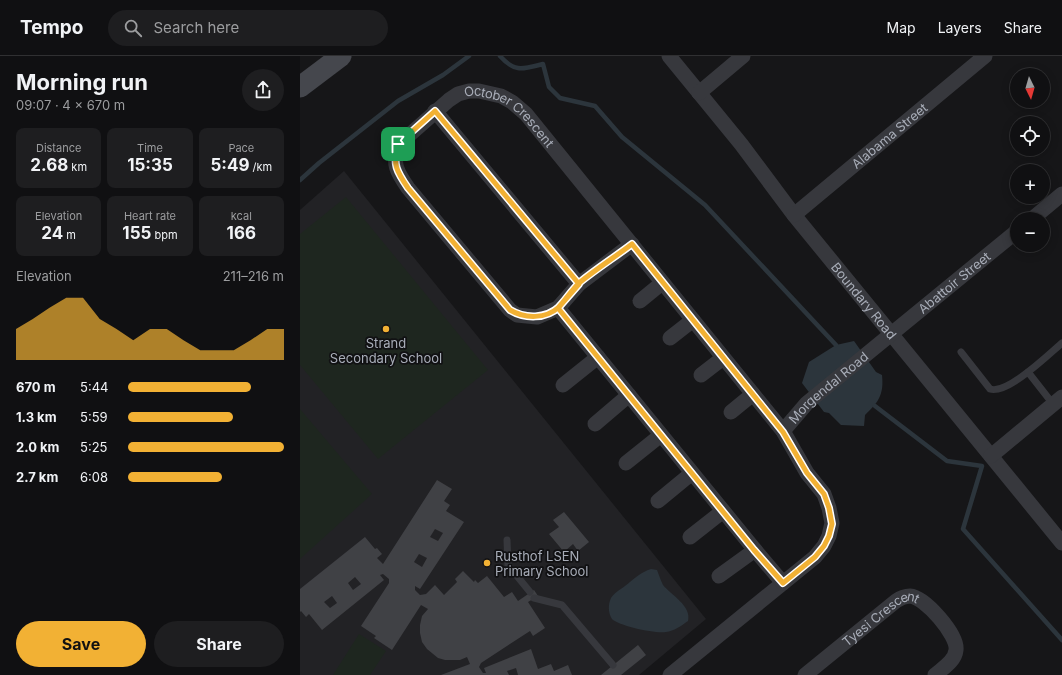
<!DOCTYPE html>
<meta charset="utf-8">
<style>
body{margin:0;font-family:Inter,sans-serif;background:#1e1e20;color:#f1f3f6;height:100vh;display:flex;flex-direction:column;font-size:15px;white-space:nowrap}
*{box-sizing:border-box;margin:0}
p{font-size:13px;color:#9c9d9f}
.icon{flex:none;width:22px;height:22px;fill:none;stroke:currentColor;stroke-width:2;stroke-linecap:round;stroke-linejoin:round}
.map{position:relative;flex:1;overflow:hidden}
.drawer{display:flex;flex-direction:column;background:#101012;width:300px}
.drawer>*{flex:none}
.needle{width:26px;rotate:175deg}
.controls{position:absolute;left:710px;top:12px;display:grid;gap:8px}
.controls a{display:grid;place-items:center;width:40px;height:40px;border-radius:50%;background:#101012;box-shadow:0 2px 10px #0003,0 0 0 1px #303032;font-size:20px}
.pin{position:absolute;display:grid;place-items:center;width:34px;height:34px;color:#fff;margin:-17px;border-radius:8px;box-shadow:0 2px 6px #0006}
.round{display:grid;place-items:center;flex:none;width:42px;height:42px;border-radius:21px;background:#1e1e20}
.summary{display:flex;align-items:center;justify-content:space-between;height:68px;padding:0 16px}
h1{font-size:22px;font-weight:700;line-height:30px}
.figures{display:grid;grid-template-columns:repeat(3,1fr);gap:6px;height:68px;padding:4px 16px}
.figures div{display:grid;align-content:center;border-radius:8px;background:#1e1e20;text-align:center}
.figures b{font-size:17px;font-weight:700}
.figures small{font-size:11px;font-weight:400}
.figures p{font-size:11px}
.chart{height:112px;padding:8px 16px}
.chart p{display:flex;justify-content:space-between}
.chart svg{width:100%;height:72px;margin-top:4px;fill:#f2b134;opacity:.7}
.action{display:flex;gap:8px;margin-top:auto;padding:8px 16px}
.action a{flex:1;height:46px;border-radius:24px;background:#f2b134;color:#111;font-size:16px;font-weight:700;line-height:46px;text-align:center}
.action a+a{background:#1e1e20;color:#f1f3f6}
ul{padding:0 16px;list-style:none;font-size:13px}
li{display:grid;grid-template-columns:64px 48px 1fr;align-items:center;height:30px}
li i{height:10px;border-radius:5px;background:#f2b134}
header{display:flex;align-items:center;gap:24px;box-sizing:border-box;height:56px;padding:0 20px;background:#101012;border-bottom:1px solid #303032}
header strong{font-size:19px}
nav{display:flex;gap:22px;margin-inline-start:auto;font-size:14px}
.search{width:280px;height:36px;background:#1e1e20;display:flex;align-items:center;gap:10px;box-sizing:border-box;padding:0 14px;border-radius:22px;color:#9c9d9f;font-size:15px}
main{display:flex;flex:1;min-height:0}
.map>svg:first-child{display:block}
.built{fill:#222225}
.green{fill:#1e261f}
.water{fill:#2c353c}
.lines{fill:none;stroke-linecap:round;stroke-linejoin:round}
.stream{stroke:#2c353c;stroke-width:4.5}
.building{fill:#404145;fill-rule:evenodd}
.lane{stroke:#37383d;stroke-width:7}
.street{stroke:#37383d;stroke-width:15}
.secondary{stroke:#45474d;stroke-width:21}
.route-casing{stroke:#fff;stroke-width:8}
.route{stroke:#f2b134;stroke-width:5}
.poi-dot{fill:#f2b134;stroke:#111113;stroke-width:1.5}
.labels{text-anchor:middle;stroke-width:3.5;stroke-linejoin:round;paint-order:stroke}
.street-label{font-size:13px;fill:#a8adb8;stroke:#111113}
.poi-label{font-size:13px;fill:#a8adb8;stroke:#111113}
</style>
<header>
<strong>Tempo</strong>
<div class="search"><svg class="icon" aria-label="search" viewBox="0 0 24 24"><circle cx="10" cy="10" r="6"/><path d="M15 15l6 6"/></svg>Search here</div>
<nav><a>Map</a><a>Layers</a><a>Share</a></nav>
</header>
<main>
<section class="drawer">
<div class="summary"><div><h1>Morning run</h1><p>09:07 · 4 × 670 m</p></div><a class="round"><svg class="icon" aria-label="share" viewBox="0 0 24 24"><path d="M12 15V3M7 8l5-5 5 5M5 13v7h14v-7"/></svg></a></div>
<div class="figures">
<div><p>Distance</p><b>2.68<small> km</small></b></div>
<div><p>Time</p><b>15:35</b></div>
<div><p>Pace</p><b>5:49<small> /km</small></b></div>
</div>
<div class="figures">
<div><p>Elevation</p><b>24<small> m</small></b></div>
<div><p>Heart rate</p><b>155<small> bpm</small></b></div>
<div><p>kcal</p><b>166</b></div>
</div>
<div class="chart"><p><span>Elevation</span>211–216 m</p>
<svg viewBox="0 0 160 44" preserveAspectRatio="none"><path d="M0 44V25L10 19L20 12L30 6L40 6L50 19L60 25L70 32L80 25L90 25L100 32L110 38L120 38L130 38L140 32L150 25L160 25V44z"/></svg>
</div>
<ul>
<li><b>670 m</b>5:44<i style="width:79%"></i></li>
<li><b>1.3 km</b>5:59<i style="width:67%"></i></li>
<li><b>2.0 km</b>5:25<i style="width:100%"></i></li>
<li><b>2.7 km</b>6:08<i style="width:60%"></i></li>
</ul>
<div class="action"><a>Save</a><a>Share</a></div>
</section>
<div class="map">
<svg width="762" height="619" viewBox="0 0 762 619">
<rect width="100%" height="100%" fill="#161618"/>
<path class="built" d="M 44,115 L 406,563 L 339,619 L 0,619 L 0,154 Z"/>
<g class="green">
<path d="M 46,141 L 188,314 L 78,403 L 0,309 L 0,178 Z"/>
<path d="M 0,353 L 72,438 L 0,503 Z"/>
<path d="M 59,578 L 86,595 L 70,619 L 33,619 Z"/>
</g>
<g class="water">
<path d="M 554,285 L 576,316 L 582,319 C 584,338 579,346 565,359 L 564,370 L 541,369 L 529,357 L 524,356 L 502,327 L 509,306 L 536,289 Z"/>
<path d="M 351,513 L 357,514 C 359,519 361,525 363,529 C 371,539 392,550 388,565 C 381,570 374,575 366,576 C 356,578 319,570 312,563 C 308,557 308,548 311,542 C 314,537 321,533 325,530 C 334,523 341,516 351,513 Z"/>
</g>
<g class="lines">
<g class="stream">
<path d="M 200,0 C 215,17 223,13 243,8 L 249,31 L 260,42 L 295,50 L 322,81 L 405,149 L 536,289"/>
<path d="M 0,124 L 19,107 L 98,45 L 143,19 L 169,0"/>
<path d="M 575,350 L 647,405 L 682,410 L 663,473 L 762,584"/>
</g>
</g>
<g class="building">
<path d="M 137,424 L 152,433 L 144,445 L 150,449 L 146,455 L 164,466 L 120,533 L 115,530 L 115,534 L 120,539 L 126,538 L 135,529 L 144,539 L 157,526 L 155,523 L 163,515 L 174,526 L 175,524 L 178,527 L 187,520 L 204,541 L 212,536 L 218,545 L 234,534 L 238,540 L 228,546 L 245,572 L 233,580 L 230,575 L 181,607 L 179,611 L 183,617 L 186,617 L 184,612 L 231,593 L 238,613 L 251,608 L 254,615 L 268,609 L 272,619 L 218,619 L 216,612 L 207,615 L 209,619 L 141,619 L 170,608 L 167,601 L 160,604 L 145,604 L 138,602 L 127,593 L 122,586 L 120,577 L 120,569 L 122,560 L 128,553 L 121,549 L 92,594 L 74,582 L 76,580 L 61,570 L 89,527 L 89,523 L 83,518 L 80,519 L 84,524 L 22,574 L 9,558 L 6,561 L 1,555 L 0,556 L 0,533 L 65,481 L 75,493 L 77,492 L 82,498 L 77,502 L 83,508 ZM 135,473 L 143,477 L 138,485 L 130,481 ZM 119,498 L 127,502 L 122,511 L 114,506 ZM 55,521 L 61,528 L 53,534 L 48,527 ZM 32,540 L 37,547 L 30,552 L 24,546 Z"/>
<path d="M 264,456 L 289,486 L 278,495 L 273,488 L 264,496 L 249,478 L 259,471 L 253,464 Z"/>
<path d="M 338,589 L 346,599 L 321,619 L 301,619 Z"/>
</g>
<g class="lines">
<g class="lane">
<path d="M 661,296 L 690,333 C 707,339 749,298 762,287"/>
<path d="M 728,316 L 753,348"/>
<path d="M 207,484 L 208,509 L 230,536"/>
<path d="M 234,542 L 262,549 L 313,609"/>
</g>
<g class="street">
<path id="s1" d="M 369,0 L 441,88 L 494,159 L 762,487"/>
<path d="M 399,37 L 443,0"/>
<path d="M 135,55 L 279,228"/>
<path id="s2" d="M 494,159 L 685,0"/>
<path d="M 732,163 L 762,138"/>
<path id="s3" d="M 332,188 L 279,228 L 258,252 L 237,261 L 217,259 L 210,254 L 108,132 C 97,116 92,108 98,89 L 149,44 L 158,38 L 169,35 L 179,35 L 201,40 L 212,46 L 226,58 L 483,375 L 507,417 L 524,438 L 529,452 L 532,467 L 529,480 L 524,490 L 515,501 L 370,619"/>
<path d="M 340,245 L 362,227"/>
<path d="M 258,252 L 455,494 L 483,527"/>
<path d="M 370,282 L 393,264"/>
<path d="M 401,319 L 423,302"/>
<path d="M 263,329 L 298,301"/>
<path d="M 431,356 L 453,338"/>
<path d="M 295,368 L 329,339"/>
<path id="s4" d="M 483,375 L 507,347 L 717,175"/>
<path d="M 691,400 L 762,341"/>
<path d="M 326,407 L 361,379"/>
<path d="M 358,445 L 392,417"/>
<path d="M 390,481 L 423,455"/>
<path d="M 419,520 L 455,494"/>
<path id="s5" d="M 505,619 L 596,545 C 600,542 605,540 610,540 C 625,541 658,579 656,594 C 655,605 643,612 635,619"/>
</g>
<path class="secondary" d="M 0,31 L 41,0"/>
</g>
<g class="lines">
<g class="route-casing">
<path id="route" d="M 98,88 C 92,108 97,116 108,132 L 210,254 C 225,263 246,263 259,251 C 266,243 272,234 279,227 C 296,213 315,201 332,188 L 483,376 L 507,417 L 524,438 L 529,452 L 532,468 L 529,480 L 524,490 L 515,501 L 483,527 L 454,494 L 258,252 L 279,228 L 135,55 L 98,88"/>
</g>
<use href="#route" class="route"/>
</g>
<g class="poi-dot">
<circle cx="86" cy="273" r="4"/>
<circle cx="187" cy="507" r="4"/>
</g>
<g class="labels">
<g class="street-label">
<text dy="5" stroke="none"><textPath href="#s3" startOffset="495">October Crescent</textPath></text>
<text dy="5" stroke="none"><textPath href="#s2" startOffset="124">Alabama Street</textPath></text>
<text dy="5" stroke="none"><textPath href="#s4" startOffset="227">Abattoir Street</textPath></text>
<text dy="5" stroke="none"><textPath href="#s1" startOffset="313">Boundary Road</textPath></text>
<text dy="5" stroke="none"><textPath href="#s4" startOffset="63">Morgendal Road</textPath></text>
<text dy="5" stroke="none"><textPath href="#s5" startOffset="96">Tyesi Crescent</textPath></text>
</g>
<g class="poi-label">
<text x="86" y="292">Strand<tspan x="86" dy="15">Secondary School</tspan></text>
<text x="195" y="505" text-anchor="start">Rusthof LSEN<tspan x="195" dy="15">Primary School</tspan></text>
</g>
</g>
</svg>
<div class="controls">
<a><svg class="needle" viewBox="-14 -14 28 28"><path d="M0-13l5 13h-10z" fill="#e53935"/><path d="M0 13l5-13h-10z" fill="#9c9d9f"/></svg></a>
<a><svg class="icon" aria-label="locate" viewBox="0 0 24 24"><circle cx="12" cy="12" r="6"/><path d="M12 2v4M12 18v4M2 12h4M18 12h4"/></svg></a>
<a>+</a>
<a>−</a>
</div>
<div class="pin" style="left:98px;top:88px;background:#1e9e55"><svg class="icon" aria-label="arrive" viewBox="0 0 24 24"><path d="M6 21V4h12l-3 4 3 4H6"/></svg></div>
</div>
</main>
